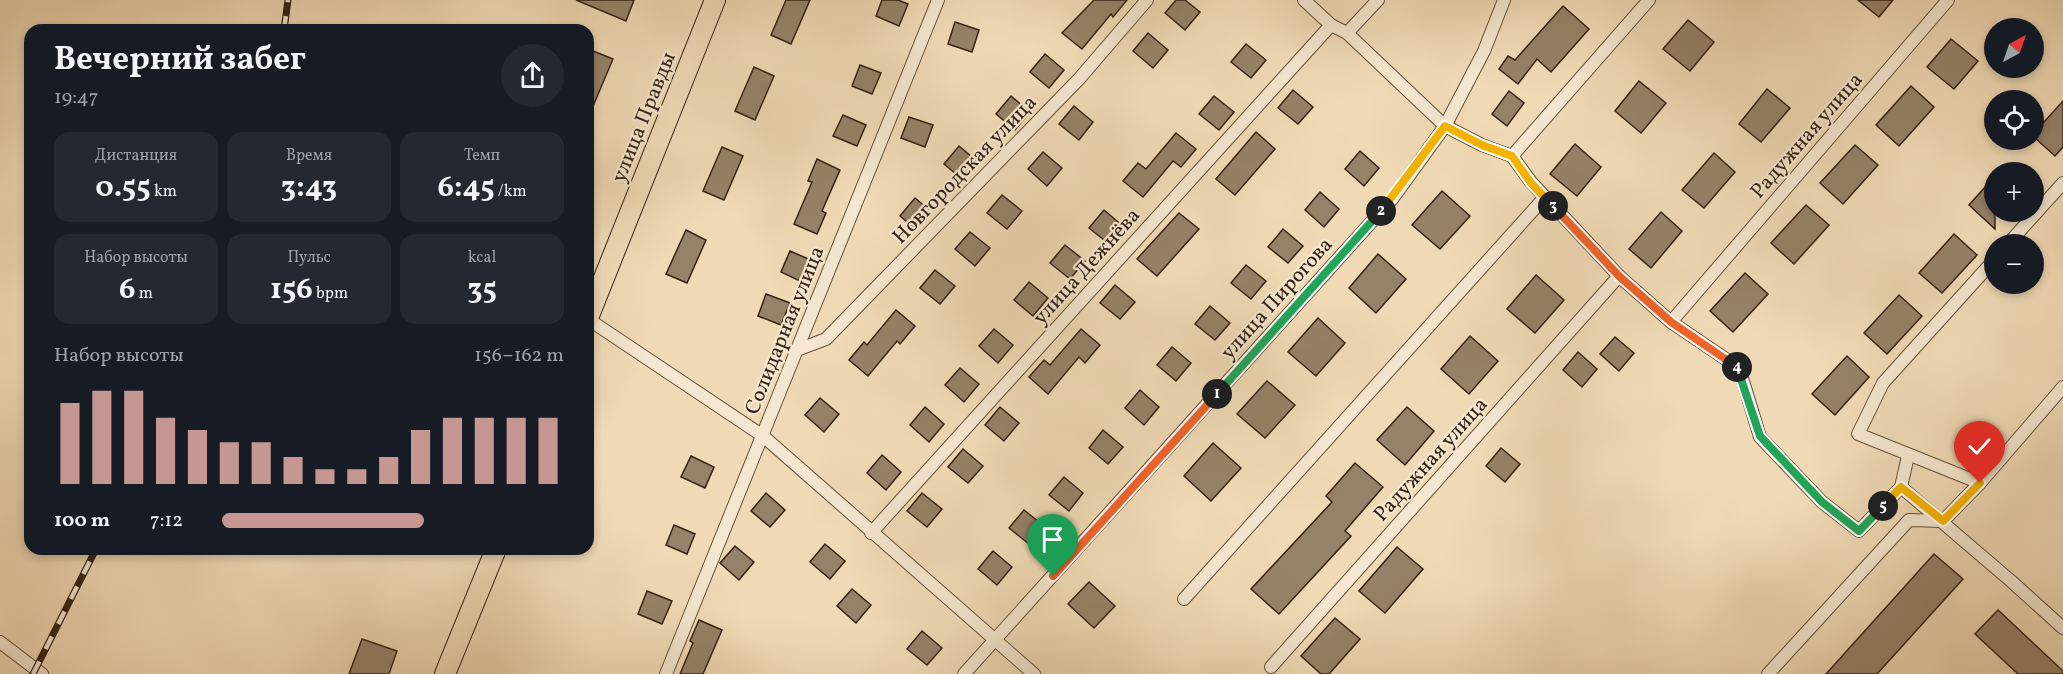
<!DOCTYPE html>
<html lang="ru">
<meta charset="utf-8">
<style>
body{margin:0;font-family:Vollkorn,serif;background:#242831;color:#f1f3f6;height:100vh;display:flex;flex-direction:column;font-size:22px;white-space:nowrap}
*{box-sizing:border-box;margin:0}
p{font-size:20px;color:#9ea1a6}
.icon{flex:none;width:33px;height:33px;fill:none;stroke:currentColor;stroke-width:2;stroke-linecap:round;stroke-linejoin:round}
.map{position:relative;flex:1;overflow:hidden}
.drawer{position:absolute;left:24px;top:24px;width:570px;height:531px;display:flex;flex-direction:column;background:#171b24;border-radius:18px;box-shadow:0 3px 9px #0003}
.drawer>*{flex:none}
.needle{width:39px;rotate:40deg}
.controls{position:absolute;left:1984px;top:18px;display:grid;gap:12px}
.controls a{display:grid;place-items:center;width:60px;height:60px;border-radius:50%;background:#171b24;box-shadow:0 3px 9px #0003;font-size:30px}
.pin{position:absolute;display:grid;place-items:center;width:51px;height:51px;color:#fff;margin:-62px -26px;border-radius:50% 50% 50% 0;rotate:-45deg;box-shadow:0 0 6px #0007}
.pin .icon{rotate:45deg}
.km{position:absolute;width:30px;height:30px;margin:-15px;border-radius:50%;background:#222;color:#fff;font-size:16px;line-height:30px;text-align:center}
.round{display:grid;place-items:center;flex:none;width:63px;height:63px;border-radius:32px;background:#242831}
.headline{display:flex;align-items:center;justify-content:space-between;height:102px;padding:0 30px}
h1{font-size:33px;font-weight:700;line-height:45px}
.stats{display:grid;grid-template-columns:repeat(3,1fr);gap:9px;height:102px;padding:6px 30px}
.stats div{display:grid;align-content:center;border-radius:15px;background:#242831;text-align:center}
.stats b{font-size:30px;font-weight:700}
.stats small{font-size:16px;font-weight:400}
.stats p{font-size:16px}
.chart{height:168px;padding:12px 30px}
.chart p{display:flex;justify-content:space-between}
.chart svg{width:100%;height:108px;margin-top:6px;stroke:#c59692;stroke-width:6}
ul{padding:0 30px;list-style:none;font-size:20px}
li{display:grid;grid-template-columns:96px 72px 1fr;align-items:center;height:45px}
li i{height:15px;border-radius:8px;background:#c59692}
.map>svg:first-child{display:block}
.building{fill:#968268;stroke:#352214;stroke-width:1.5}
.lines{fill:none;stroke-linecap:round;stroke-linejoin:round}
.street-casing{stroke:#64503c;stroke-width:14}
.primary-casing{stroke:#352214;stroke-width:22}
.street{stroke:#f5e7cf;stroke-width:12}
.primary{stroke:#f0dab5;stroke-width:20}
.rail-casing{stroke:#352214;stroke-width:7}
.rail{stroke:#f5e7cf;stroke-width:4.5;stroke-dasharray:14;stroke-linecap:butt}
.split-1-casing{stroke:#fff;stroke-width:12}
.split-2-casing{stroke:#fff;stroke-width:12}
.split-3-casing{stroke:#fff;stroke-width:12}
.split-4-casing{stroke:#fff;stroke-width:12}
.split-5-casing{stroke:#fff;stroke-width:12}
.split-6-casing{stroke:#fff;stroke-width:12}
.split-1{stroke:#f0652b;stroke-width:8}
.split-2{stroke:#22a559;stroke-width:8}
.split-3{stroke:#f5b400;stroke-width:8}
.split-4{stroke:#f0652b;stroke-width:8}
.split-5{stroke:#22a559;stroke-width:8}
.split-6{stroke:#f5b400;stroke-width:8}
.labels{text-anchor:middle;stroke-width:4.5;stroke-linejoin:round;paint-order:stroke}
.street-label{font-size:21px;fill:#352214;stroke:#f5e7cf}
</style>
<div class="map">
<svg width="2063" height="674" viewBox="0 0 2063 674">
<rect width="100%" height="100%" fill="#f0dab5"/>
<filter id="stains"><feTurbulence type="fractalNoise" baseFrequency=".00333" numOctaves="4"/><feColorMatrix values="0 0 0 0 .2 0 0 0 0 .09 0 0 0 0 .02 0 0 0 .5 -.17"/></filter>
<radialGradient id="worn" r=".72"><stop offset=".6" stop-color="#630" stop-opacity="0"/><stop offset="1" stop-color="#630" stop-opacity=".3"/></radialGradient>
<g class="building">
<path d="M 576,0 L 634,0 L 626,21 Z"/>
<path d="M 786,0 L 810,0 L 791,44 L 771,35 Z"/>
<path d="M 882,0 L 898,0 L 908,4 L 899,26 L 876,16 Z"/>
<path d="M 1094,0 L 1127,0 L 1113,17 L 1111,14 L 1082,49 L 1062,33 Z"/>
<path d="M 1176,0 L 1185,0 L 1200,12 L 1185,30 L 1165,13 Z"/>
<path d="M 1858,0 L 1893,0 L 1879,17 Z"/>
<path d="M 1563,6 L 1589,29 L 1551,72 L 1537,59 L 1518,84 L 1499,69 L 1508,56 L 1515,60 Z"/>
<path d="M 1688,20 L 1714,42 L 1690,71 L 1663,49 Z"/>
<path d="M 955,22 L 979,30 L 972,52 L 948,44 Z"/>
<path d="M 1148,33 L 1168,50 L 1153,68 L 1133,51 Z"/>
<path d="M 1951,39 L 1978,61 L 1954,89 L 1927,67 Z"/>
<path d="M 1246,44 L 1266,60 L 1251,78 L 1231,62 Z"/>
<path d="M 588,49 L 613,59 L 588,118 Z"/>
<path d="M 1045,54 L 1064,70 L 1049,88 L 1030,72 Z"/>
<path d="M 860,65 L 881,73 L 872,94 L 852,86 Z"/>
<path d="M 754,67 L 774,76 L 755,120 L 735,111 Z"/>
<path d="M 1639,81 L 1666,103 L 1641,133 L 1615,111 Z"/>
<path d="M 1911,86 L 1934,107 L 1899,146 L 1876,125 Z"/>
<path d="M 1767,89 L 1790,108 L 1761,142 L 1739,124 Z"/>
<path d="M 1293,90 L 1313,107 L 1298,124 L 1278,108 Z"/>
<path d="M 1509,91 L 1524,103 L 1507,126 L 1492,114 Z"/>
<path d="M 1011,96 L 1030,112 L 1015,130 L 996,114 Z"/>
<path d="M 1214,96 L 1234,112 L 1219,130 L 1199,114 Z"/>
<path d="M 2063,101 L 2063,147 L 2055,156 L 2034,137 L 2034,133 Z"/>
<path d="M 1074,106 L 1093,122 L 1079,140 L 1059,124 Z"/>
<path d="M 843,115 L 866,125 L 857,146 L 833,136 Z"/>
<path d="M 909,117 L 933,125 L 925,147 L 901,138 Z"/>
<path d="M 1256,132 L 1275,149 L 1235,195 L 1216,179 Z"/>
<path d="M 1176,133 L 1196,149 L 1181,167 L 1173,161 L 1143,197 L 1123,181 L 1138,163 L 1146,169 Z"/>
<path d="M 1575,144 L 1601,167 L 1577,196 L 1550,174 Z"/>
<path d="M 1855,145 L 1878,165 L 1843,204 L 1820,183 Z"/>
<path d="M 959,146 L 978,162 L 963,180 L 944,164 Z"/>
<path d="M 722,147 L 743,156 L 724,200 L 703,191 Z"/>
<path d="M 1360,151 L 1379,168 L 1364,186 L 1345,169 Z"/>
<path d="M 1043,152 L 1062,168 L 1047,186 L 1028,169 Z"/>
<path d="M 1714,153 L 1735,172 L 1704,208 L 1682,190 Z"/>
<path d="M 817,159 L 840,170 L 822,211 L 826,213 L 817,234 L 794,224 L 812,182 L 808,181 Z"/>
<path d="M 1995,176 L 1995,229 L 1969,205 Z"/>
<path d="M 1442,191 L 1470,216 L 1440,249 L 1412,225 Z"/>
<path d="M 1320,192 L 1339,209 L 1324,227 L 1305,210 Z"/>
<path d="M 1002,195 L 1022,211 L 1007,229 L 987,213 Z"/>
<path d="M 915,198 L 928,209 L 913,227 L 900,216 Z"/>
<path d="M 1806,205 L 1829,225 L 1794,264 L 1771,243 Z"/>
<path d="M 1104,210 L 1124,227 L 1109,244 L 1089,228 Z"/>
<path d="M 1661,212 L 1682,231 L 1651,268 L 1629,249 Z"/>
<path d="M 1179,213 L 1199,229 L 1157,276 L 1137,259 Z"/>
<path d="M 1283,229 L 1303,246 L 1288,263 L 1268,247 Z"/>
<path d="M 686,230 L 706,240 L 687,283 L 666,274 Z"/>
<path d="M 970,232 L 990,248 L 975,266 L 955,249 Z"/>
<path d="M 1954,234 L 1977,255 L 1942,293 L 1919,273 Z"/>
<path d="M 1065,245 L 1085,261 L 1070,279 L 1050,263 Z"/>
<path d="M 790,251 L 813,261 L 804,283 L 781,272 Z"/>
<path d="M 1378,254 L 1406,279 L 1376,313 L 1349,288 Z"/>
<path d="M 1246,265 L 1266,281 L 1251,299 L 1231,283 Z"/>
<path d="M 935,270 L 955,286 L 940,304 L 920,288 Z"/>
<path d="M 1745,273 L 1768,294 L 1733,332 L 1710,311 Z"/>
<path d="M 1536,275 L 1564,300 L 1535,333 L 1507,309 Z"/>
<path d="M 1029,282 L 1048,298 L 1033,316 L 1014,300 Z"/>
<path d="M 1115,285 L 1135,302 L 1120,319 L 1100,303 Z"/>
<path d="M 766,294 L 790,303 L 781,325 L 758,316 Z"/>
<path d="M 1899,295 L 1922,316 L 1887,354 L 1864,333 Z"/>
<path d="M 1210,306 L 1230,323 L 1215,340 L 1195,324 Z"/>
<path d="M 896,310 L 915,326 L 900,344 L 897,341 L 868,376 L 849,360 L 864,342 L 867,345 Z"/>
<path d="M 1318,318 L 1345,343 L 1316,376 L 1288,352 Z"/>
<path d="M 994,329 L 1013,345 L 998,363 L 979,346 Z"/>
<path d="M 1081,329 L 1100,345 L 1085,363 L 1079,357 L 1048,394 L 1029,377 L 1044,360 L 1050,365 Z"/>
<path d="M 1470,336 L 1498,361 L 1469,394 L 1441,369 Z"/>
<path d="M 1615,337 L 1634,353 L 1619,371 L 1600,354 Z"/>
<path d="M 1172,347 L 1191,363 L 1176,381 L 1157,365 Z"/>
<path d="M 1578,352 L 1597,369 L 1582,387 L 1563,370 Z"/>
<path d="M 1847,356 L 1869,377 L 1835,415 L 1812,394 Z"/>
<path d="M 960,368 L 979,384 L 964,402 L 945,385 Z"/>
<path d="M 1267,381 L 1295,405 L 1265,438 L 1237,414 Z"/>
<path d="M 1140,390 L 1159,407 L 1144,425 L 1125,408 Z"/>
<path d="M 820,398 L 839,414 L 824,432 L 805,415 Z"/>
<path d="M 925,407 L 944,424 L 929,442 L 910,425 Z"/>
<path d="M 1000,407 L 1019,423 L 1004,441 L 985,425 Z"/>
<path d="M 1407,407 L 1434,431 L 1405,465 L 1377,440 Z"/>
<path d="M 1103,430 L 1123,447 L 1108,464 L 1089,448 Z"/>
<path d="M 1213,443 L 1241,468 L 1211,501 L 1184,476 Z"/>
<path d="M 1501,448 L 1520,464 L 1505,482 L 1486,466 Z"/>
<path d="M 963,449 L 983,466 L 968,483 L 948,467 Z"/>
<path d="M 882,455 L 901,472 L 886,490 L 867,473 Z"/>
<path d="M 691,456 L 714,467 L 705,488 L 681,477 Z"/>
<path d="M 1355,463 L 1383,487 L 1345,531 L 1351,536 L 1279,614 L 1251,589 L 1332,502 L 1326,496 Z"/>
<path d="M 1064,477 L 1083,493 L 1069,511 L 1049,495 Z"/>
<path d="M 766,493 L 785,510 L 770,527 L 751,511 Z"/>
<path d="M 922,493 L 942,509 L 927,527 L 907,511 Z"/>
<path d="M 1024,510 L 1044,526 L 1029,544 L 1009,528 Z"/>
<path d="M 674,525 L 695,534 L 687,554 L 666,545 Z"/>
<path d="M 825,544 L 845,561 L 830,579 L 810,562 Z"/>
<path d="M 735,546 L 754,562 L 739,580 L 720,563 Z"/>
<path d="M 1397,547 L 1423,569 L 1385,613 L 1359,591 Z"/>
<path d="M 993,551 L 1012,567 L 997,585 L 978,569 Z"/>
<path d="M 1934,554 L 1963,579 L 1877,674 L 1826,674 Z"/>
<path d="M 1089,582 L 1115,606 L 1094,628 L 1068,604 Z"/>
<path d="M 852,589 L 871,605 L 856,623 L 837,606 Z"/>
<path d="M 647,591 L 672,601 L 662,624 L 638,614 Z"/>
<path d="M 1998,610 L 2063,671 L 2063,674 L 2018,674 L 1975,634 Z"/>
<path d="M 1335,618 L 1360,639 L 1329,674 L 1321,674 L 1301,656 Z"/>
<path d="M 699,620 L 722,630 L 703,674 L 680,674 L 693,643 L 690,641 Z"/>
<path d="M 922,631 L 942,648 L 927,665 L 907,649 Z"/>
<path d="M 362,639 L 397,651 L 389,674 L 349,674 Z"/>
</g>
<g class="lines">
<g class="street-casing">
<g id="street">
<path d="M 1304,0 L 1331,25 L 1347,33 L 1445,126 L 1482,145 L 1512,156 L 1531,182 L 1619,276 L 1671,322 L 1739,368 L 1760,437 L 1822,502 L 1859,531 L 1901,487"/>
<path d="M 1347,33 L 1378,0"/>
<path d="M 1512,156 L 1649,0"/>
<path d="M 2008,244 L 2063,183"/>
<path d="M 588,319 L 763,436 L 1034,674"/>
<path d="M 1671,322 L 1948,0"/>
<path d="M 797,350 L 826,339 L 1079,79 L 1147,0"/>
<path d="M 1908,456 L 1901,487 L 2011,581 L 2063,628"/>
<path d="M 1980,483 L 1858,434 L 1883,383 L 1995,259"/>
<path d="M 871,533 L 1331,25"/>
<path d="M 1184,599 L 1545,197"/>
<path d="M 0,642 L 42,674"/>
<path d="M 1271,667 L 1619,276"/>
<path d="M 666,674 L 938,0"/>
<path d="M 964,674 L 1393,198 L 1445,126 L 1484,51 L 1504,0"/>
<path d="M 1768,674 L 1909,520 L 1943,521 L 1980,483 L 2063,387"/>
</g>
</g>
<g class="primary-casing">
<g id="primary">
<path d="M 588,318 L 715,0"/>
<path d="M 445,674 L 496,549"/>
</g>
</g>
<use href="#street" class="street"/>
<use href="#primary" class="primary"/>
<g class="rail-casing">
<g id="rail">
<path d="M 284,30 L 288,0"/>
<path d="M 33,674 L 96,549"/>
</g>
</g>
<use href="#rail" class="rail"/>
</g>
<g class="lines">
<g class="split-1-casing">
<path id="split-1" d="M 1053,576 L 1217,394"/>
</g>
<g class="split-2-casing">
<path id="split-2" d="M 1217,394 L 1381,211"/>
</g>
<g class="split-3-casing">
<path id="split-3" d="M 1381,211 L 1445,126 L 1482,145 L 1512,156 L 1531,183 L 1553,206"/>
</g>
<g class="split-4-casing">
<path id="split-4" d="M 1553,206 L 1619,276 L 1671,322 L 1737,367"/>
</g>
<g class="split-5-casing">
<path id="split-5" d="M 1737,367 L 1760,436 L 1822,502 L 1859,531 L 1883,506"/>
</g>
<g class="split-6-casing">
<path id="split-6" d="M 1883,506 L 1901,487 L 1943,521 L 1980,483"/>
</g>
<use href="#split-1" class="split-1"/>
<use href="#split-2" class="split-2"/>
<use href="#split-3" class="split-3"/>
<use href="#split-4" class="split-4"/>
<use href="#split-5" class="split-5"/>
<use href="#split-6" class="split-6"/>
</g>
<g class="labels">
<g class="street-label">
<text transform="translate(643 117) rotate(-68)" y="7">улица Правды</text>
<text transform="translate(1806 135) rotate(-49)" y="7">Радужная улица</text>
<text transform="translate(964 169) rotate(-46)" y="7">Новгородская улица</text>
<text transform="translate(1086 266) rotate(-48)" y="7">улица Дежнёва</text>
<text transform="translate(1276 298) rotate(-48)" y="7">улица Пирогова</text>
<text transform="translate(784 330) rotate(-68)" y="7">Солидарная улица</text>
<text transform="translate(1430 459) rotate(-48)" y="7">Радужная улица</text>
</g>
</g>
<rect width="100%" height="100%" filter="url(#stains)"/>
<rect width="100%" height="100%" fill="url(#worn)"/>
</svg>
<div class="controls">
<a><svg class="needle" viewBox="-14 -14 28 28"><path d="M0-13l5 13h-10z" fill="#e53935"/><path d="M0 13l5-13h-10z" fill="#9ea1a6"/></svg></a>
<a><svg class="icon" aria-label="locate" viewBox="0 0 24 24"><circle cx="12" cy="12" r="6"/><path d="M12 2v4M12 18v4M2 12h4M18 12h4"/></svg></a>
<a>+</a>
<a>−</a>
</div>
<div class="pin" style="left:1053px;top:576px;background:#1e9e55"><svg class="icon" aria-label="arrive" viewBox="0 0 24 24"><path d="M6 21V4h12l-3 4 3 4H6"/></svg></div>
<div class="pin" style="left:1980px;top:483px;background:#d93025"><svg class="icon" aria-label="check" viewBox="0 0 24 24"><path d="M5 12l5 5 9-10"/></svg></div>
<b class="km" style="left:1217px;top:394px">1</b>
<b class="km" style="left:1381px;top:211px">2</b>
<b class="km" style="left:1553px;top:206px">3</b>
<b class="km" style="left:1737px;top:367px">4</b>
<b class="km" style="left:1883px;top:506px">5</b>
<section class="drawer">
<div class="headline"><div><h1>Вечерний забег</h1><p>19:47</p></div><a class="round"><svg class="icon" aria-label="share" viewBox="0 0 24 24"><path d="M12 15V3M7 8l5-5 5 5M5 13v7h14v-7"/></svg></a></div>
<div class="stats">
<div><p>Дистанция</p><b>0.55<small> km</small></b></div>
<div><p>Время</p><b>3:43</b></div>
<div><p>Темп</p><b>6:45<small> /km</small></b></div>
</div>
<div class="stats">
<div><p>Набор высоты</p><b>6<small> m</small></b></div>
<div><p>Пульс</p><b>156<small> bpm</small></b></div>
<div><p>kcal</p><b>35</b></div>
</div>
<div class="chart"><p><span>Набор высоты</span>156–162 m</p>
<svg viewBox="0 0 160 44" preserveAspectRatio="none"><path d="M5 44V11M15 44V6M25 44V6M35 44V17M45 44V22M55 44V27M65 44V27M75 44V33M85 44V38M95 44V38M105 44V33M115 44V22M125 44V17M135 44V17M145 44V17M155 44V17"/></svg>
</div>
<ul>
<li><b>100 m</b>7:12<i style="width:59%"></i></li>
</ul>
</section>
</div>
